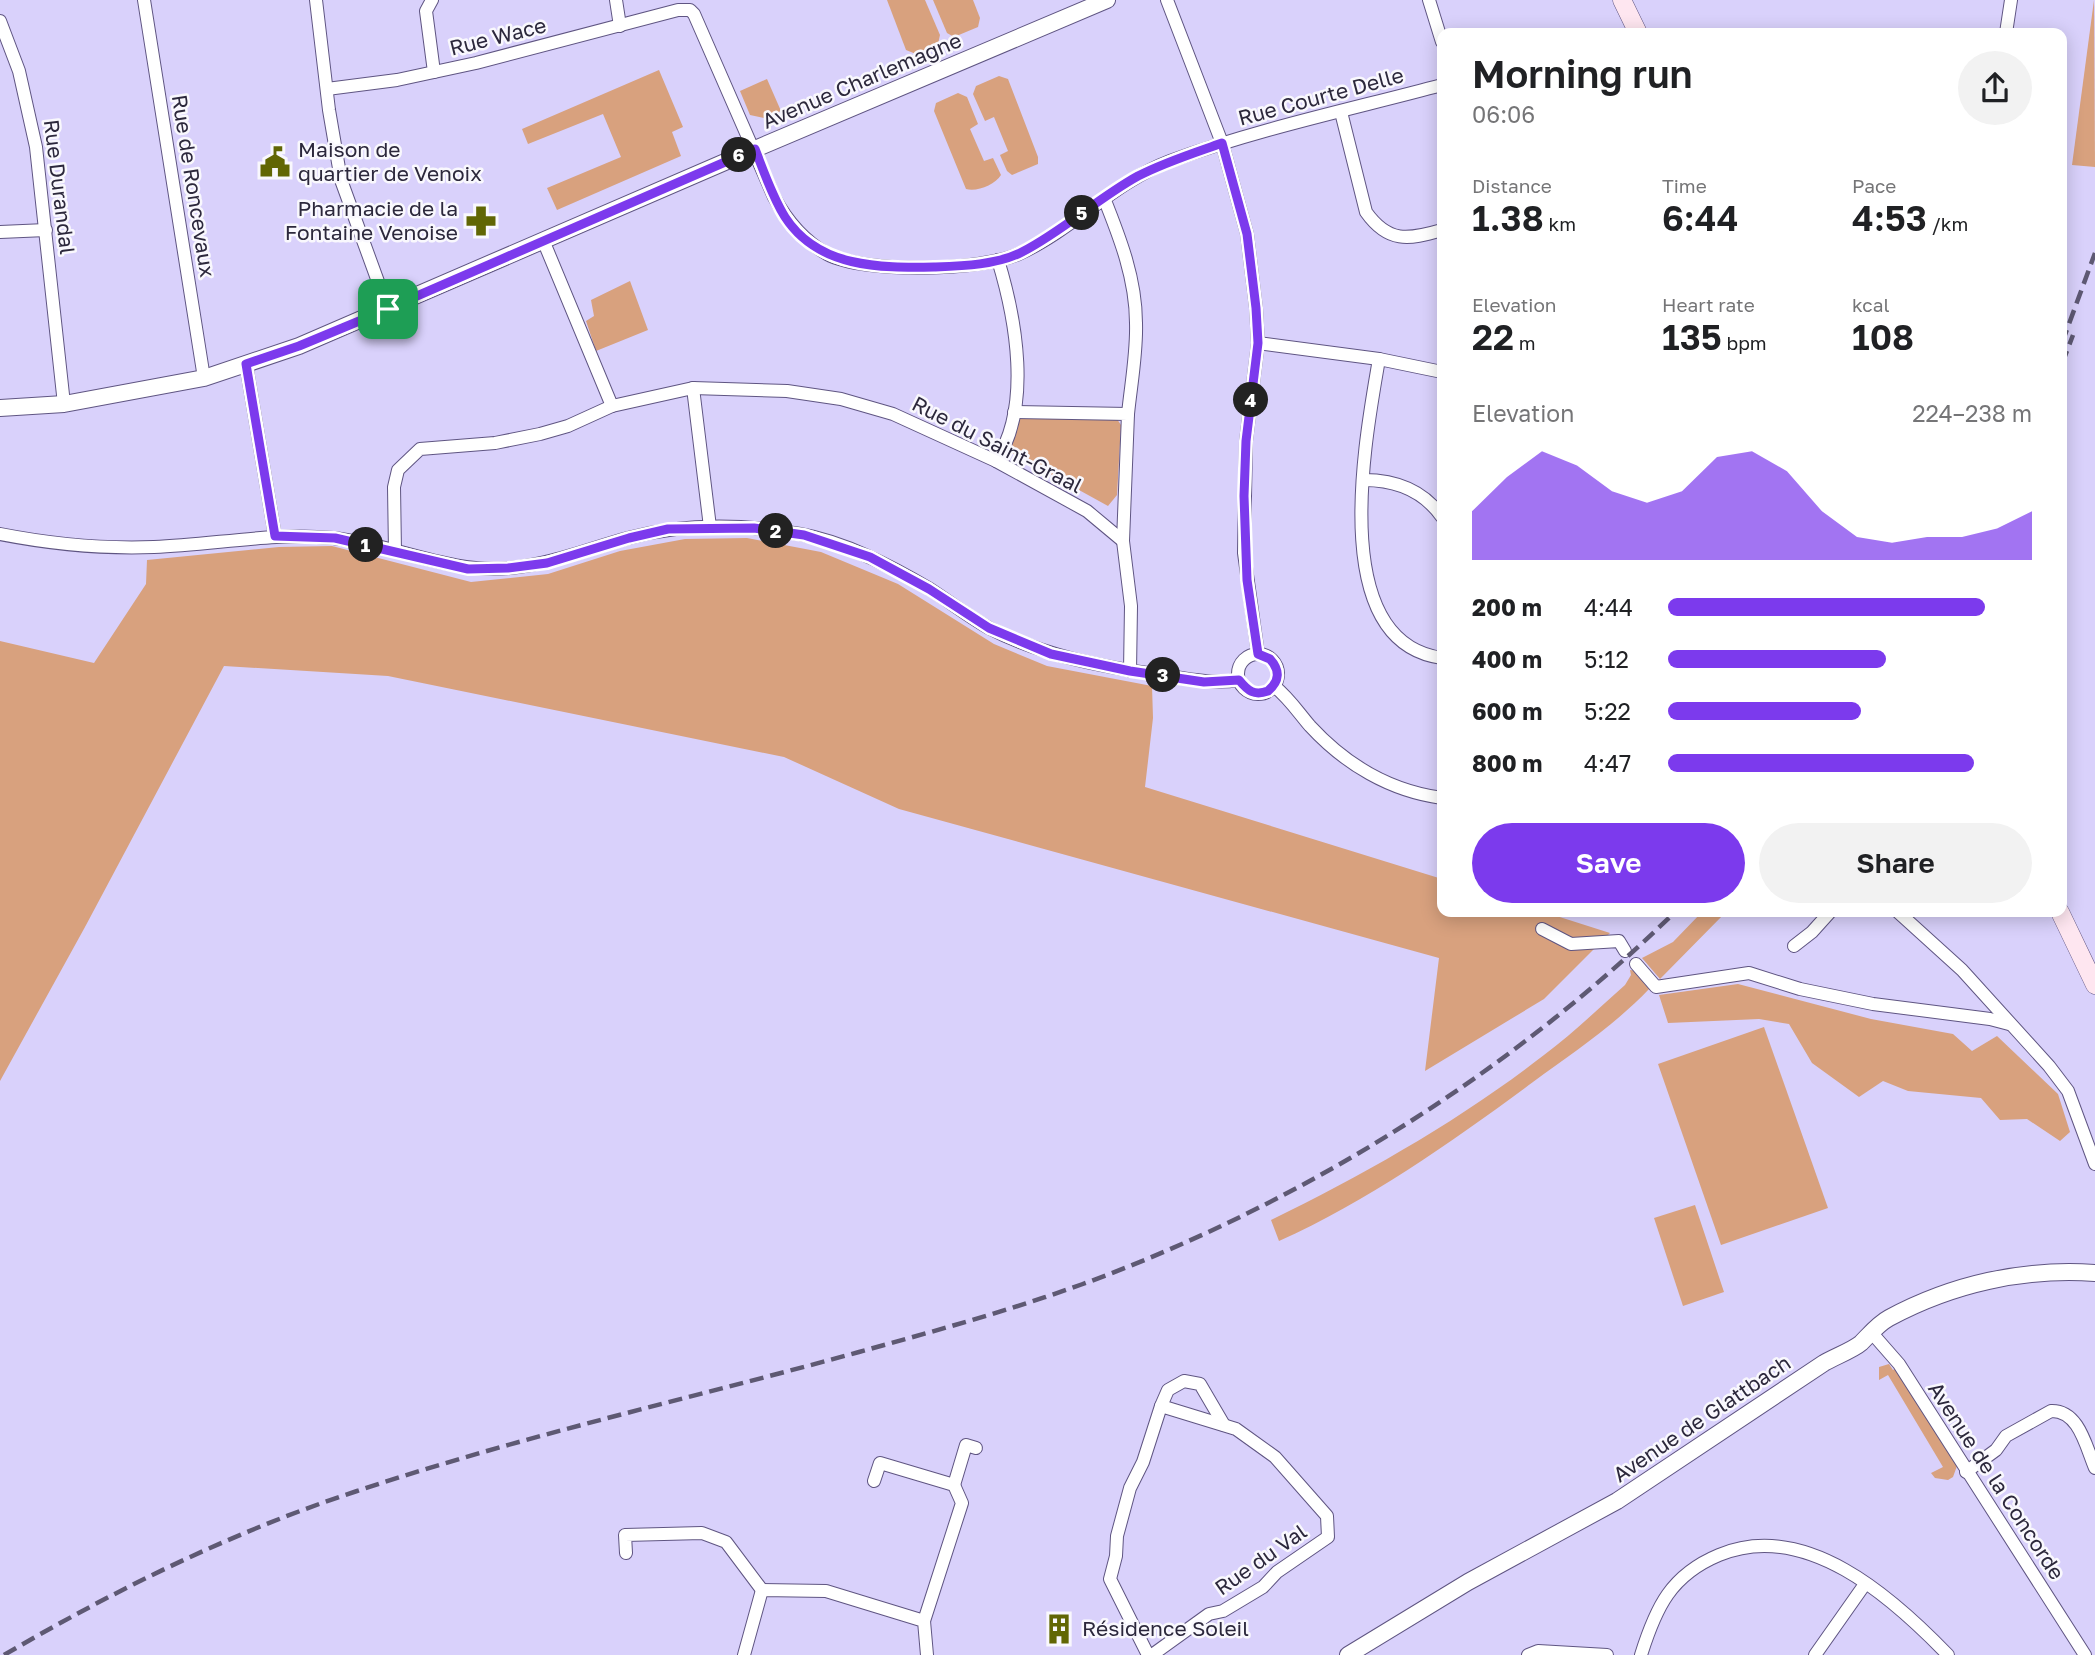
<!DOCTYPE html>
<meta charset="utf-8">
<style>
body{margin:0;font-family:"Golos Text",sans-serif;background:#f2f2f2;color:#202124;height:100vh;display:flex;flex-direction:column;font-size:26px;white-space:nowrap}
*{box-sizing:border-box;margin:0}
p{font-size:23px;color:#757577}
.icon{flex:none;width:38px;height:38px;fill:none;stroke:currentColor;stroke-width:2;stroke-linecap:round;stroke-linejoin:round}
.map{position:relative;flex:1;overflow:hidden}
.side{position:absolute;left:1437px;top:28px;width:630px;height:889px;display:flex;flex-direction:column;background:#fff;border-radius:14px;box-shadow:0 4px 18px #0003}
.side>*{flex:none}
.pin{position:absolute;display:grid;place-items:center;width:60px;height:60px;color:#fff;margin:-30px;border-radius:14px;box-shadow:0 4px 10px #0006}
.km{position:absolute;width:35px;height:35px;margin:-18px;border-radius:50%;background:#222;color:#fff;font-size:19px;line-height:35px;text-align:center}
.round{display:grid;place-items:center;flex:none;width:74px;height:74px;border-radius:37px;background:#f2f2f2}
.head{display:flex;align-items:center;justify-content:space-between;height:119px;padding:0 35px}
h1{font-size:38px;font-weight:600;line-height:52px}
.metrics{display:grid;grid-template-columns:repeat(3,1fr);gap:10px;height:119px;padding:7px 35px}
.metrics div{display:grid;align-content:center}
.metrics b{font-size:35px;font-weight:600}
.metrics small{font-size:19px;font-weight:400}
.metrics p{font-size:19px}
.chart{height:196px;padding:14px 35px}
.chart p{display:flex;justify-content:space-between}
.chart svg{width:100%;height:126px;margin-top:7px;fill:#7c3aed;opacity:.7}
.cta{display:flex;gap:14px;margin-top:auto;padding:14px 35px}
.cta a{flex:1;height:80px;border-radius:42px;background:#7c3aed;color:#fff;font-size:28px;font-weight:600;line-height:80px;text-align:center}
.cta a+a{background:#f2f2f2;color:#202124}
ul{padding:0 35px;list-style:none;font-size:23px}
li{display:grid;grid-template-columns:112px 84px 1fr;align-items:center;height:52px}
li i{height:18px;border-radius:9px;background:#7c3aed}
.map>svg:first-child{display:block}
.green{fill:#d8a17e}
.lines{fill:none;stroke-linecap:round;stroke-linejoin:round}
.minor-casing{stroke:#5f5582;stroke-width:14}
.tertiary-casing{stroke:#5f5582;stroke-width:18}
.secondary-casing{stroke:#5f5582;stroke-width:19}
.minor{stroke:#fff;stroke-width:12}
.tertiary{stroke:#fff;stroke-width:16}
.secondary{stroke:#fee6f0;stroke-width:18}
.rail{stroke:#5e5973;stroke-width:4.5;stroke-dasharray:14 7;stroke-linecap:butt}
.route-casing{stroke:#fff;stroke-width:14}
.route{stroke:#7c3aed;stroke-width:9}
.labels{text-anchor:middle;stroke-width:5;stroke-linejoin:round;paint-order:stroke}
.street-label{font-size:21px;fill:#2c283c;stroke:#f9f8fd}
.poi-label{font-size:21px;fill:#2c283c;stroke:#f9f8fd;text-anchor:start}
</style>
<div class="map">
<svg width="2095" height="1655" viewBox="0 0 2095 1655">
<rect width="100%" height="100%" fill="#d9d1fb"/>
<g class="green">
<path d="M 887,0 L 925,0 L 940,35 L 938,44 L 916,54 L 906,50 Z"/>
<path d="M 933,0 L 973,0 L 980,18 L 978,27 L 954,37 L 947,33 Z"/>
<path d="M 2094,0 L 2095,167 L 2072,165 Z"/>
<path d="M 659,70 L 683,127 L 672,132 L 681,156 L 557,210 L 547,188 L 621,157 L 603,114 L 528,144 L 522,129 Z"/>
<path d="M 999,76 L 1008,79 L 1038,157 L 1038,164 L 1012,175 L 1007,171 L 1000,155 L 1008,151 L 994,117 L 985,121 L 973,94 L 976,86 Z"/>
<path d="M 767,79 L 781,111 L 764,118 L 750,115 L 740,91 Z"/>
<path d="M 958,93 L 967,97 L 978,124 L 970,129 L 984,161 L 993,158 L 1001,175 C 995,185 977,192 966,189 L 934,111 L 936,103 Z"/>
<path d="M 630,281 L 648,330 L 596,351 L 586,321 L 594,316 L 591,300 Z"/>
<path d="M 1027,417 L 1117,419 L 1121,425 L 1117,495 L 1108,506 L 1010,452 L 1019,419 Z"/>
<path d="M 747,538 L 821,552 L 898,584 L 994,644 L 1047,666 L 1152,686 L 1153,718 L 1145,787 L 1442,879 L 1442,912 L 1544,912 L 1610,933 L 1544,999 L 1425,1071 L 1439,958 L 899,809 L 784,757 L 388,676 L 224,666 L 85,927 L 0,1081 L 0,641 L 94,663 L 146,584 L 147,560 L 279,547 L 332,546 L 471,582 L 548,574 L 620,551 L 685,539 Z"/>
<path d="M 1702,912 L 1726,912 L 1660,979 L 1642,958 L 1673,942 Z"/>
<path d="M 1630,970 L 1638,971 L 1650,988 C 1615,1025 1574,1052 1533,1082 C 1453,1141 1370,1200 1279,1241 L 1271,1220 C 1367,1173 1460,1120 1544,1055 C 1572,1034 1598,1009 1625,985 L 1631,975 Z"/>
<path d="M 1738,984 L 1871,1019 L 1953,1034 L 1972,1051 L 1997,1036 L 2058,1094 L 2070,1132 L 2060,1141 L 2027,1119 L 2000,1120 L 1981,1098 L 1908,1091 L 1883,1081 L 1859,1097 L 1812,1063 L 1789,1024 L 1759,1019 L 1668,1023 L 1659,995 Z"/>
<path d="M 1764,1027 L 1828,1208 L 1721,1245 L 1658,1064 Z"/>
<path d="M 1695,1205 L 1724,1292 L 1683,1306 L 1654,1218 Z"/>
<path d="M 1889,1364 L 1893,1370 L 1896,1368 L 1957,1466 L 1953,1477 L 1948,1480 L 1935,1478 L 1931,1473 L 1943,1467 L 1888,1375 L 1879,1380 L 1879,1367 Z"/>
</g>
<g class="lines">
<g class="minor-casing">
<g id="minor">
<path d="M 144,0 L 204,378"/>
<path d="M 316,0 L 329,110 L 341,180 L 388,309"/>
<path d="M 432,0 L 426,11 L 434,72"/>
<path d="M 616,0 L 620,26"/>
<path d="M 1167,0 L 1222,143 L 1247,234 L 1256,308 L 1258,343 L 1246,441 L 1244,553 L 1258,654"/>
<path d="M 1429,0 L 1442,42"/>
<path d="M 0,21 L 19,71 L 36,147 L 64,404"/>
<path d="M 2006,33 L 2011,0"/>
<path d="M 327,89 L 397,80 L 476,63 L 678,10 L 690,10 L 694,14 L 774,197 C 787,221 803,240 827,254 C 865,274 983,271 1021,253 C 1074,228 1115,182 1170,161 C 1258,129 1352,109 1442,85"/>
<path d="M 1341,112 L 1366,212 C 1388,243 1408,240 1442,230"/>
<path d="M 1104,198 C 1120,238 1136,279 1136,323 C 1137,353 1131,384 1128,414"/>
<path d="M 0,232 L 46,230"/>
<path d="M 543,240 L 612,406"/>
<path d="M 1258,343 L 1379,359 L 1442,372"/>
<path d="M 1379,359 C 1366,436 1325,642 1442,658"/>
<path d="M 246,364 L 275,536"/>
<path d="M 693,388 L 710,527"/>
<path d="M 1014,412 L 1128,414 L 1123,541 L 1131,606 L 1130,671"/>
<path d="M 996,461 C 1032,407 1016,319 998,260"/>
<path d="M 1364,480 C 1396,480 1423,490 1442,517"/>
<path d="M 0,534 C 51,544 102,549 154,547 C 214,545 273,532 333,538 C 394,544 448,574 510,568 C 551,564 588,549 628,538 C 684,523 744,524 800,534 C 845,542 891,566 930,589 C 950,602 969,617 989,628 C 1043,656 1103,667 1162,675 C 1188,679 1213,684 1239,680"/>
<path d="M 395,551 L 394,487 L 398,470 L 420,449 L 495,443 L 540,434 L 568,426 L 612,406 L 693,388 L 787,391 L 841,399 L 893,414 L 996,461 L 1087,511 L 1123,541"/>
<circle cx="1258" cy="674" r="20"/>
<path d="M 1274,686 C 1289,698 1298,712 1310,726 C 1345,764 1390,791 1442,798"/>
<path d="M 1898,912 L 1962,970 L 2049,1066 L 2068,1091 L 2095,1164"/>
<path d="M 1542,929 L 1571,944 L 1619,941 L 1625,951"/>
<path d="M 1794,946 L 1812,932 L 1830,912"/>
<path d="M 1636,964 L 1656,987 L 1749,973 L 1800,989 L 1873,1004 L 1990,1019 L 2009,1024"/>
<path d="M 1871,1332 L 1899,1364 L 2085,1655"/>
<path d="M 1161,1406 L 1168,1390 L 1184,1381 L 1200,1384 L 1224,1425"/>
<path d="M 1966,1472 L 1996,1450 L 2006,1436 L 2051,1411 C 2079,1410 2086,1447 2095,1468"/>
<path d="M 874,1481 L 880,1463 L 954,1485 L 962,1503 L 924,1621"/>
<path d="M 954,1485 L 966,1445 L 976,1448"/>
<path d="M 626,1553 L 625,1535 L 702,1533 L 726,1542 L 762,1590"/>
<path d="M 744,1655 L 762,1590 L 826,1591 L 924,1621 L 927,1655"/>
<path d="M 1148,1655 L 1110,1579 L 1116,1556 L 1117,1536 L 1130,1488 L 1143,1462 L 1161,1406 L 1236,1429 L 1275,1457 L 1327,1516 L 1328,1537 L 1277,1572 L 1263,1587 L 1223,1611 L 1209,1614 L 1152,1655"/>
<path d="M 1528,1655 L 1538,1651 L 1607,1655"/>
<path d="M 1641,1655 C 1656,1607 1671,1575 1719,1555 C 1805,1519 1892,1597 1948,1655"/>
<path d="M 1815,1655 L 1865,1584"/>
</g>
</g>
<g class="tertiary-casing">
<g id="tertiary">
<path d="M 0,408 L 64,404 L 204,378 L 299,346 L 755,149 L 1107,0"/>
<path d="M 1348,1655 L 1468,1582 L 1617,1501 L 1824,1363 C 1834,1357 1853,1350 1861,1343 C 1870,1334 1878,1324 1889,1318 C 1952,1284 2023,1268 2095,1273"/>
</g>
</g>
<g class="secondary-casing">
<g id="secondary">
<path d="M 1622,0 L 1638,33"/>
<path d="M 2060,912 L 2095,985"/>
</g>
</g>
<use href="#minor" class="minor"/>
<use href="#tertiary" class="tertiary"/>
<use href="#secondary" class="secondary"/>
<g class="rail">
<path d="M 2062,343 L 2095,253"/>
<path d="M 2062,364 L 2073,335"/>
<path d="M 4,1655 C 117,1589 232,1532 357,1491 C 522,1436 692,1398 859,1352 C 942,1329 1026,1306 1107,1275 C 1317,1194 1514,1069 1675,912"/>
</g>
</g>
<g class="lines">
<g class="route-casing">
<path id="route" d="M 1222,143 L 1247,234 L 1256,308 L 1258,343 L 1246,441 L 1244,496 L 1247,580 L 1258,654 L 1270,659 C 1280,670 1280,681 1268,691 C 1254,696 1248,691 1239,680 L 1204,682 L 1130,671 L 1051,654 L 989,628 L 929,589 L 870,557 L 804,535 L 754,528 L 668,529 L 629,538 L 547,563 L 508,568 L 468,569 L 335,538 L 275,536 L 246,364 L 299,346 L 364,319 L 755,149 C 764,172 772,196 785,217 C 818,268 880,268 934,267 C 962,266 997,265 1022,252 C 1063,231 1098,198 1138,176 C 1165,162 1194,153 1222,143 Z"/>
</g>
<use href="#route" class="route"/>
</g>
<defs>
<g id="civic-bare" transform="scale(2.415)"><path d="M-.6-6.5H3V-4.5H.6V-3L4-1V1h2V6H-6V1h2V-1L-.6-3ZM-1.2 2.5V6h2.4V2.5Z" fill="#616604" stroke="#f9f8fd" stroke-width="2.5" paint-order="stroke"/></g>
<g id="pharmacy-bare" transform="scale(2.415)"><path d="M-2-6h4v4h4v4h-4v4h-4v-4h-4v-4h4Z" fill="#616604" stroke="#f9f8fd" stroke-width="2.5" paint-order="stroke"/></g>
<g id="building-bare" transform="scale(2.415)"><path d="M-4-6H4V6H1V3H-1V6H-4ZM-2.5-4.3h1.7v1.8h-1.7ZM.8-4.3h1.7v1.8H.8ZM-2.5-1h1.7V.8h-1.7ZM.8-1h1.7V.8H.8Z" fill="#616604" stroke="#f9f8fd" stroke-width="2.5" paint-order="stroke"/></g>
</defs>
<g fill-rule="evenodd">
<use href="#civic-bare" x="275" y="162"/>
<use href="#pharmacy-bare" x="481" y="221"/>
<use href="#building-bare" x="1059" y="1629"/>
</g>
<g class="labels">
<g class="street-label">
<text transform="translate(498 37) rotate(-14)" y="7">Rue Wace</text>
<text transform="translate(862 81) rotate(-23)" y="7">Avenue Charlemagne</text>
<text transform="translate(1321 97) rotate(-15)" y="7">Rue Courte Delle</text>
<text transform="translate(193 186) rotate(81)" y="7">Rue de Roncevaux</text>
<text transform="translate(59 187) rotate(83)" y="7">Rue Durandal</text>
<text transform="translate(997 445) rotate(27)" y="7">Rue du Saint-Graal</text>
<text transform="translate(1702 1419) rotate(-34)" y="7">Avenue de Glattbach</text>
<text transform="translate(1996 1481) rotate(57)" y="7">Avenue de la Concorde</text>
<text transform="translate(1261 1560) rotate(-35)" y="7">Rue du Val</text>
</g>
<g class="poi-label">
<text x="298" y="157">Maison de<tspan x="298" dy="24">quartier de Venoix</tspan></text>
<text x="458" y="216" text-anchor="end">Pharmacie de la<tspan x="458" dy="24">Fontaine Venoise</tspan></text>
<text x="1082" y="1636">Résidence Soleil</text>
</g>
</g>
</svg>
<div class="pin" style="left:388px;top:309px;background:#1e9e55"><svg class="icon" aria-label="arrive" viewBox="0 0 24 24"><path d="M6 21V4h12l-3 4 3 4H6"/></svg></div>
<b class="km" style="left:366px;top:545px">1</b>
<b class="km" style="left:776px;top:531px">2</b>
<b class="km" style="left:1163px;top:675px">3</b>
<b class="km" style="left:1251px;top:400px">4</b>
<b class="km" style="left:1082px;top:213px">5</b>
<b class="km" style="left:739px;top:155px">6</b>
<section class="side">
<div class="head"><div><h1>Morning run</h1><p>06:06</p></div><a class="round"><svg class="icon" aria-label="share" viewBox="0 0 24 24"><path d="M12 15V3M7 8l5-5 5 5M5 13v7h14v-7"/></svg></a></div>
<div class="metrics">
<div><p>Distance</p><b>1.38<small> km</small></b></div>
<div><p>Time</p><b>6:44</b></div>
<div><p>Pace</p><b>4:53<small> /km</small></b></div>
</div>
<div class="metrics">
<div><p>Elevation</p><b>22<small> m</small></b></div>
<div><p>Heart rate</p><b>135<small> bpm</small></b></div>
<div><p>kcal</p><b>108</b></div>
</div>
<div class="chart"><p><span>Elevation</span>224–238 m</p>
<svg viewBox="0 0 160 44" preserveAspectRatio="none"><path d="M0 44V27L10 15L20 6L30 11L40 20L50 24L60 20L70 8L80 6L90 13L100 27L110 36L120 38L130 36L140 36L150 33L160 27V44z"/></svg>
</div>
<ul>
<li><b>200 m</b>4:44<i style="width:87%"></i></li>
<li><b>400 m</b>5:12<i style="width:60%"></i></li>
<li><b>600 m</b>5:22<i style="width:53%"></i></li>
<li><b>800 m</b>4:47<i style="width:84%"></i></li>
</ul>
<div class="cta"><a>Save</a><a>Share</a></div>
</section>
</div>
